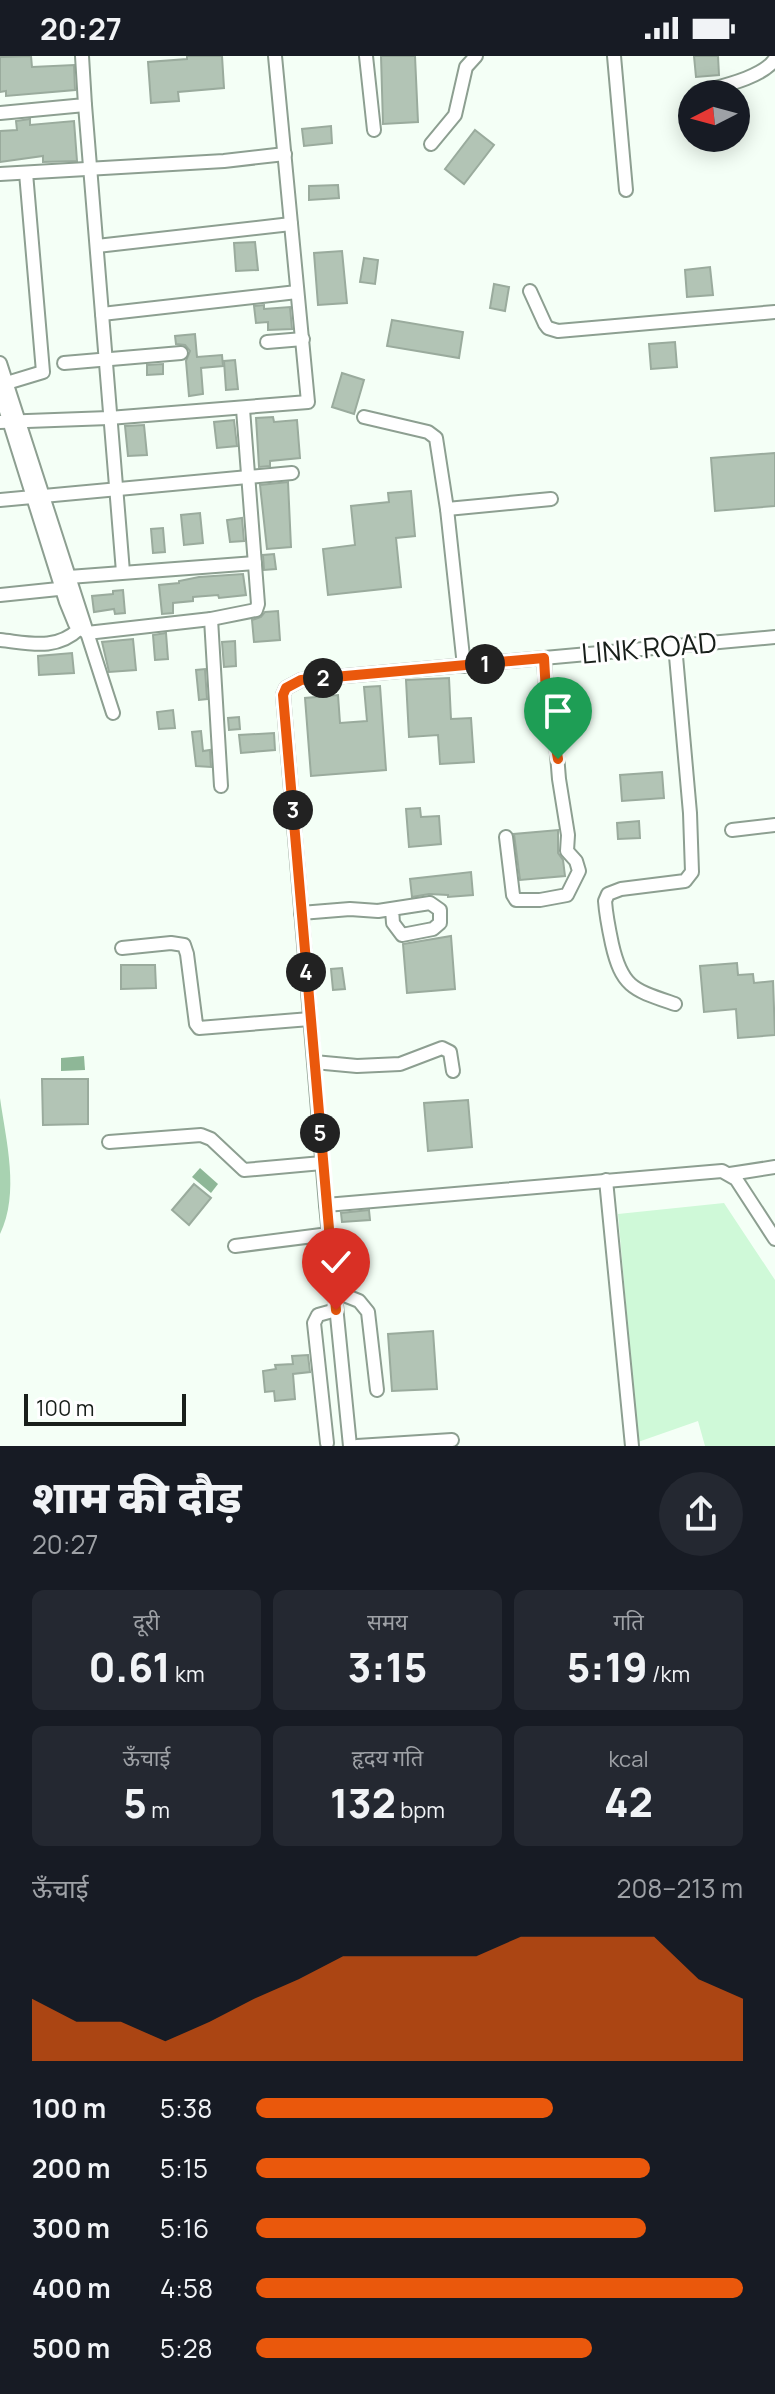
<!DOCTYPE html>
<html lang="hi">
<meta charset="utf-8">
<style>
body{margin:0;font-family:Manrope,"Noto Sans Devanagari",sans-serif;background:#242831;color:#f1f3f6;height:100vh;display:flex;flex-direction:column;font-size:30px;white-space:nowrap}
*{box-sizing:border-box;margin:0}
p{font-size:26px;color:#9ea1a6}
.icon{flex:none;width:44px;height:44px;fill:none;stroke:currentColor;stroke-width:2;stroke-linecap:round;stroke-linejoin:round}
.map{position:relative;height:1390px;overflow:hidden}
.panel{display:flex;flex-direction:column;background:#171b24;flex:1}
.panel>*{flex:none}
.needle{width:52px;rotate:264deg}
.fabs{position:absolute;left:678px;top:24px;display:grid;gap:16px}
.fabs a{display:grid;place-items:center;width:72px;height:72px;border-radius:50%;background:#171b24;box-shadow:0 4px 20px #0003;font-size:40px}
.scale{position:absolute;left:24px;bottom:20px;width:162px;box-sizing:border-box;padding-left:8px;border:4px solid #181f1a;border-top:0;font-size:22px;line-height:28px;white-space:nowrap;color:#181f1a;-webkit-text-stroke:6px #fff;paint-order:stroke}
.pin{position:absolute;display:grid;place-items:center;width:68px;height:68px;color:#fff;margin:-82px -34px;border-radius:50% 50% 50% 0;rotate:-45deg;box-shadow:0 0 8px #0007}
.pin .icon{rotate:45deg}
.km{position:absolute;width:40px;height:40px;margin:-20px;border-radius:50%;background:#222;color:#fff;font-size:22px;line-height:40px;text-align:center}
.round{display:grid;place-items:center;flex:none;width:84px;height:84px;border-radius:42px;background:#242831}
.head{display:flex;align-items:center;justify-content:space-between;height:136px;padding:0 32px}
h1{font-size:44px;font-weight:800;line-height:60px}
.stats{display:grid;grid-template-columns:repeat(3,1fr);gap:12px;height:136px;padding:8px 32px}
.stats div{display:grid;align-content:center;border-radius:12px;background:#242831;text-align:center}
.stats b{font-size:40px;font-weight:800}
.stats small{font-size:22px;font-weight:400}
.stats p{font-size:22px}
.chart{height:224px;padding:16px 32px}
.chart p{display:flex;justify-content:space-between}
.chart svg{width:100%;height:144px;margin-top:8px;fill:#ea580c;opacity:.7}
ul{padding:0 32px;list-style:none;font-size:26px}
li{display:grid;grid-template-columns:128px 96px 1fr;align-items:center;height:60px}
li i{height:20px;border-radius:10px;background:#ea580c}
.status{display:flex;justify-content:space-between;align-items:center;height:56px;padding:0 40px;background:#171b24;direction:ltr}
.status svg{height:22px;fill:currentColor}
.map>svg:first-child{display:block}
.green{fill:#cff9d8}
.forest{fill:#a8d2b1}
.water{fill:#8eb797}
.building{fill:#b2c4b5;stroke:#9aab9d;stroke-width:2}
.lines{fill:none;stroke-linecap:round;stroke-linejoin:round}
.minor-casing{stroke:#8d9f91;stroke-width:16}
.minor{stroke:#fff;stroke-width:12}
.route-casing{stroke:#fff;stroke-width:16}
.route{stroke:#ea580c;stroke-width:10}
.labels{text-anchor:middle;stroke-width:6;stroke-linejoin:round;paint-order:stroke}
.street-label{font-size:28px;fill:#181f1a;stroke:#fff}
</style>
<div class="status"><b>20:27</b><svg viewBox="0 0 49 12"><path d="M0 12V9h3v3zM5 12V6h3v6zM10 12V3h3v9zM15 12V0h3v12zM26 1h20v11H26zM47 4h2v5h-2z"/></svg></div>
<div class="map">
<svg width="775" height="1390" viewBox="0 0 775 1390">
<rect width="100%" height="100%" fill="#f4fff6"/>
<path class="green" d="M 724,1147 L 775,1224 L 775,1390 L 705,1390 L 698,1365 L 638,1386 L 618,1158 Z"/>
<path class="forest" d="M 0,1042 C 6,1085 20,1137 0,1178 Z"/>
<g class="water">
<path d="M 84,1000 L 85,1014 L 61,1015 L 61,1002 Z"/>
<path d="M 200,1112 L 218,1128 L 211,1137 L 192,1121 Z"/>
</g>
<g class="building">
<path d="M 31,0 L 32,11 L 74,9 L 75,34 L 6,40 L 6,35 L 0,36 L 0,1 Z"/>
<path d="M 187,0 L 222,0 L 224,32 L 178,36 L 179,45 L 151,47 L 148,6 L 187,3 Z"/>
<path d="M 381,0 L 415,0 L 418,66 L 383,68 Z"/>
<path d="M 694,0 L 718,0 L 719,19 L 696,21 Z"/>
<path d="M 30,63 L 30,69 L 74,65 L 77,105 L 43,106 L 43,100 L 0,106 L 0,75 L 17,74 L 16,65 Z"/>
<path d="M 331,70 L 332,87 L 304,90 L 302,73 Z"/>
<path d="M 475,74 L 494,89 L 464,128 L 445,113 Z"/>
<path d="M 338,129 L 339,142 L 309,144 L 309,130 Z"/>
<path d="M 255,186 L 258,214 L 236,215 L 234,187 Z"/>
<path d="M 342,195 L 347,247 L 318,249 L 314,197 Z"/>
<path d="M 364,202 L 378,204 L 375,228 L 360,226 Z"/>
<path d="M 710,211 L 713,239 L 687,241 L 685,214 Z"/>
<path d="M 494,228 L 509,231 L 505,255 L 490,252 Z"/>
<path d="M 264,249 L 264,253 L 290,251 L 292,273 L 268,274 L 268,266 L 256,267 L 254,250 Z"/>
<path d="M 392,264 L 463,276 L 459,302 L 387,290 Z"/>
<path d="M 195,278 L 197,301 L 222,299 L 223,310 L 201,312 L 203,338 L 189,340 L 186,305 L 190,295 L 185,289 L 176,288 L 175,280 Z"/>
<path d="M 675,286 L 677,311 L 651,313 L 649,288 Z"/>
<path d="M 235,304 L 238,333 L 226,334 L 224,305 Z"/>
<path d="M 163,308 L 163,318 L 147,319 L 147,309 Z"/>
<path d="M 342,317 L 364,324 L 354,358 L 332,351 Z"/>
<path d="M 273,361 L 274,366 L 297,364 L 300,402 L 270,405 L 270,410 L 259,411 L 256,362 Z"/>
<path d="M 234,364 L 237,390 L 217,392 L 214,366 Z"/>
<path d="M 144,369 L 147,399 L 128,400 L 125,370 Z"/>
<path d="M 775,397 L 775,450 L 715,455 L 711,402 Z"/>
<path d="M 288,426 L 291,491 L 267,493 L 260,429 Z"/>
<path d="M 411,435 L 415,480 L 396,482 L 401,531 L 328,539 L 323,493 L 355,489 L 351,450 L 389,446 L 388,437 Z"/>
<path d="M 200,457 L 203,487 L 184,489 L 181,459 Z"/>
<path d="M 242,462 L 244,485 L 230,486 L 227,464 Z"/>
<path d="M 163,472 L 165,496 L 153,497 L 151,473 Z"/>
<path d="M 274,498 L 276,513 L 264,514 L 263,499 Z"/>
<path d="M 243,518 L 246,539 L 219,542 L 218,539 L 193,541 L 193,545 L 173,547 L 173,557 L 162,558 L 159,529 L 179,527 L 179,525 L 199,521 Z"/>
<path d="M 123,534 L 125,557 L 115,558 L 114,553 L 94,556 L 92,540 L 113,538 L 113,535 Z"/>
<path d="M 278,555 L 280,584 L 254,586 L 252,564 L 261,561 L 265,556 Z"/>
<path d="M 166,577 L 168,603 L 155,604 L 153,579 Z"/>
<path d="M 133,583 L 136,614 L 109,616 L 102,586 Z"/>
<path d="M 235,585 L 236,610 L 224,611 L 222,586 Z"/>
<path d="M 72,597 L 74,617 L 39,619 L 38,600 Z"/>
<path d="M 205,613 L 207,643 L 199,644 L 196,614 Z"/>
<path d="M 449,622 L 451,663 L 471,662 L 474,706 L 440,708 L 438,679 L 409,681 L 406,624 Z"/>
<path d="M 380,630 L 386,714 L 311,720 L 305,642 L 338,639 L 340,667 L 367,665 L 364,631 Z"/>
<path d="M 571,631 L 575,680 L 564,681 L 556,633 Z"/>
<path d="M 173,654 L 175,672 L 159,673 L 157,656 Z"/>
<path d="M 239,661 L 240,673 L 229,674 L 228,662 Z"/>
<path d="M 201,675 L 203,695 L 210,694 L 211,711 L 196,710 L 192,676 Z"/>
<path d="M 274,677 L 275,694 L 241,697 L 239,679 Z"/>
<path d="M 662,716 L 664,742 L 622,745 L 620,719 Z"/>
<path d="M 420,752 L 421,761 L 439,760 L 441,788 L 409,791 L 406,753 Z"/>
<path d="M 639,765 L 640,782 L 618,783 L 617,767 Z"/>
<path d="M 558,774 L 558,797 L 563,804 L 565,820 L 520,824 L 514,778 Z"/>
<path d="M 471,816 L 473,839 L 448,841 L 448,839 L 429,838 L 412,841 L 410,823 Z"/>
<path d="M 451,880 L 455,933 L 407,937 L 403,888 Z"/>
<path d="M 737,907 L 738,919 L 753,918 L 754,927 L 773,925 L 775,979 L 738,982 L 736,953 L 704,956 L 700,910 Z"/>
<path d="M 121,909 L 155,909 L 156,932 L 121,933 Z"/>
<path d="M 342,912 L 345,933 L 333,934 L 331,913 Z"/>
<path d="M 42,1023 L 88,1023 L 88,1068 L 43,1069 Z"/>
<path d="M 468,1044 L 472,1091 L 428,1095 L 424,1047 Z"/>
<path d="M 194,1128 L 211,1142 L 189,1169 L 172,1154 Z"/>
<path d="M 369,1154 L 370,1164 L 342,1166 L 341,1157 Z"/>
<path d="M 433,1275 L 437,1333 L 392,1335 L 388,1278 Z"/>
<path d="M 308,1299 L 310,1316 L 293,1318 L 295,1343 L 275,1345 L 274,1335 L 265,1336 L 263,1315 L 276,1313 L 275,1309 L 293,1308 L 292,1300 Z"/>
</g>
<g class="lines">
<g class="minor-casing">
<g id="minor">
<path d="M 366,0 L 374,74"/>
<path d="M 614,0 L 626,134"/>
<path d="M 697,37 C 718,31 763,22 775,3"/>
<path d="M 85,49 L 123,516"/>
<path d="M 0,57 L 85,49 L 82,0"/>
<path d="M 431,88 L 455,59 L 466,11 L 476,0"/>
<path d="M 0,118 L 224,105 L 285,98"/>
<path d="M 97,190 L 291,168"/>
<path d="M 530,235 L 545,268 L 548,272 L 558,275 L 775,256"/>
<path d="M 102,258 L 297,236"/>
<path d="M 267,286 L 303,283"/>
<path d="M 0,307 L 113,657"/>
<path d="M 64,307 L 181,297"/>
<path d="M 0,329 L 43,316 L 26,117"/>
<path d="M 0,336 L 66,546 L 75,568 L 87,577 L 211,563 L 256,554 L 258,548 L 243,353"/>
<path d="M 364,361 L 428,376 L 436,382 L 447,453 L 464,610"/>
<path d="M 0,366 L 109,362 L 308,346 L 275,0"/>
<path d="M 0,444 L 292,417"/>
<path d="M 447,453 L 551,443"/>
<path d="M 69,521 L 255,507"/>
<path d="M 0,539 L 68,532"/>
<path d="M 211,563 L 221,730"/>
<path d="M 0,584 C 29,587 56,595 79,573"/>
<path d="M 732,774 L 775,769"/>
<path d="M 506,781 L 513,839 L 516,844 L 540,844 L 567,839 L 579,815 L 576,805 L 567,795 L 568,779 L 559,723 L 556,686 L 546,637 L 544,602"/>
<path d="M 301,857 L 350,853 L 378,855 L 430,847 L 440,854 L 440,867 L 433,873 L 402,879 L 393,867 L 392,853"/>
<path d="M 122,892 L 171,887 L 184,889 L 187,898 L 196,968 L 199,972 L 310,963"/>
<path d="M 675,948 C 634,934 622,932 612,888 C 609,874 606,859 605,845 L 608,838 L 621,833 L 685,825 L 692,816 L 690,757 L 675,589"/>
<path d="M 314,1006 L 357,1010 L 400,1008 L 442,992 L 450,996 L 453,1015"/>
<path d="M 109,1086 L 201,1079 L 211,1083 L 244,1114 L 322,1107"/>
<path d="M 730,1118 L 775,1111"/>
<path d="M 606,1124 L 632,1390"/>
<path d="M 326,1149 L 722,1115 L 736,1123 L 775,1183"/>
<path d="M 235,1190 L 329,1178"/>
<path d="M 334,1235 L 359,1245 L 368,1256 L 377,1334"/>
<path d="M 327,1387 L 314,1267 L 318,1259 L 336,1254"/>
<path d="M 350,1390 L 326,1149 L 283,639 L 286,632 L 301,624 L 775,581"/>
<path d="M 357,1390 L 452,1384"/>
</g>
</g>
<use href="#minor" class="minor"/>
</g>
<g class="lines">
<g class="route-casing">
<path id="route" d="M 336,1254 L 283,639 L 286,632 L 301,624 L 544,602 L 546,637 L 558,703"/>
</g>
<use href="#route" class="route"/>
</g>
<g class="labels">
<g class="street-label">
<text transform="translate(649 592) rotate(-5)" y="10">LINK ROAD</text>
</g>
</g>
</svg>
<div class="fabs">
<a><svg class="needle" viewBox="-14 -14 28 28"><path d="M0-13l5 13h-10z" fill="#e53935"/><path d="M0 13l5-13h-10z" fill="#9ea1a6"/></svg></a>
</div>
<div class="scale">100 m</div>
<div class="pin" style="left:558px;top:703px;background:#1e9e55"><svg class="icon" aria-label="arrive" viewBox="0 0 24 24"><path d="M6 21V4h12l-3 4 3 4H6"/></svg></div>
<div class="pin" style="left:336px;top:1254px;background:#d93025"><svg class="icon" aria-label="check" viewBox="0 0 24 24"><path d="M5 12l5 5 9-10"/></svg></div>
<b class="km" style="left:485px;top:608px">1</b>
<b class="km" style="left:323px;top:622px">2</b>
<b class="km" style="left:293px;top:754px">3</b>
<b class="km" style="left:306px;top:916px">4</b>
<b class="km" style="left:320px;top:1077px">5</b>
</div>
<section class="panel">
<div class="head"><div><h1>शाम की दौड़</h1><p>20:27</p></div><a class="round"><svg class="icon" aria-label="share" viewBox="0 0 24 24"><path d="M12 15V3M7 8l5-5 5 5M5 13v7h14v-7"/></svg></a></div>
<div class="stats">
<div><p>दूरी</p><b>0.61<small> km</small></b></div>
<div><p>समय</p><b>3:15</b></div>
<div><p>गति</p><b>5:19<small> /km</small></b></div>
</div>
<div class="stats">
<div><p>ऊँचाई</p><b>5<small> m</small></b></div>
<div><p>हृदय गति</p><b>132<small> bpm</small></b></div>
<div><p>kcal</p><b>42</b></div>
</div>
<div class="chart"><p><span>ऊँचाई</span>208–213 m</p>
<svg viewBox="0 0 160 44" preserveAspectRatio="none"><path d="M0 44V25L10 32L20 32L30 38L40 32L50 25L60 19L70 12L80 12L90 12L100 12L110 6L120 6L130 6L140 6L150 19L160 25V44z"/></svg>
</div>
<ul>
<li><b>100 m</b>5:38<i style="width:61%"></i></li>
<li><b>200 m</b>5:15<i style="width:81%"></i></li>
<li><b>300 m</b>5:16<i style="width:80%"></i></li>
<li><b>400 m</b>4:58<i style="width:100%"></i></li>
<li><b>500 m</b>5:28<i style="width:69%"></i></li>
</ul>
</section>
